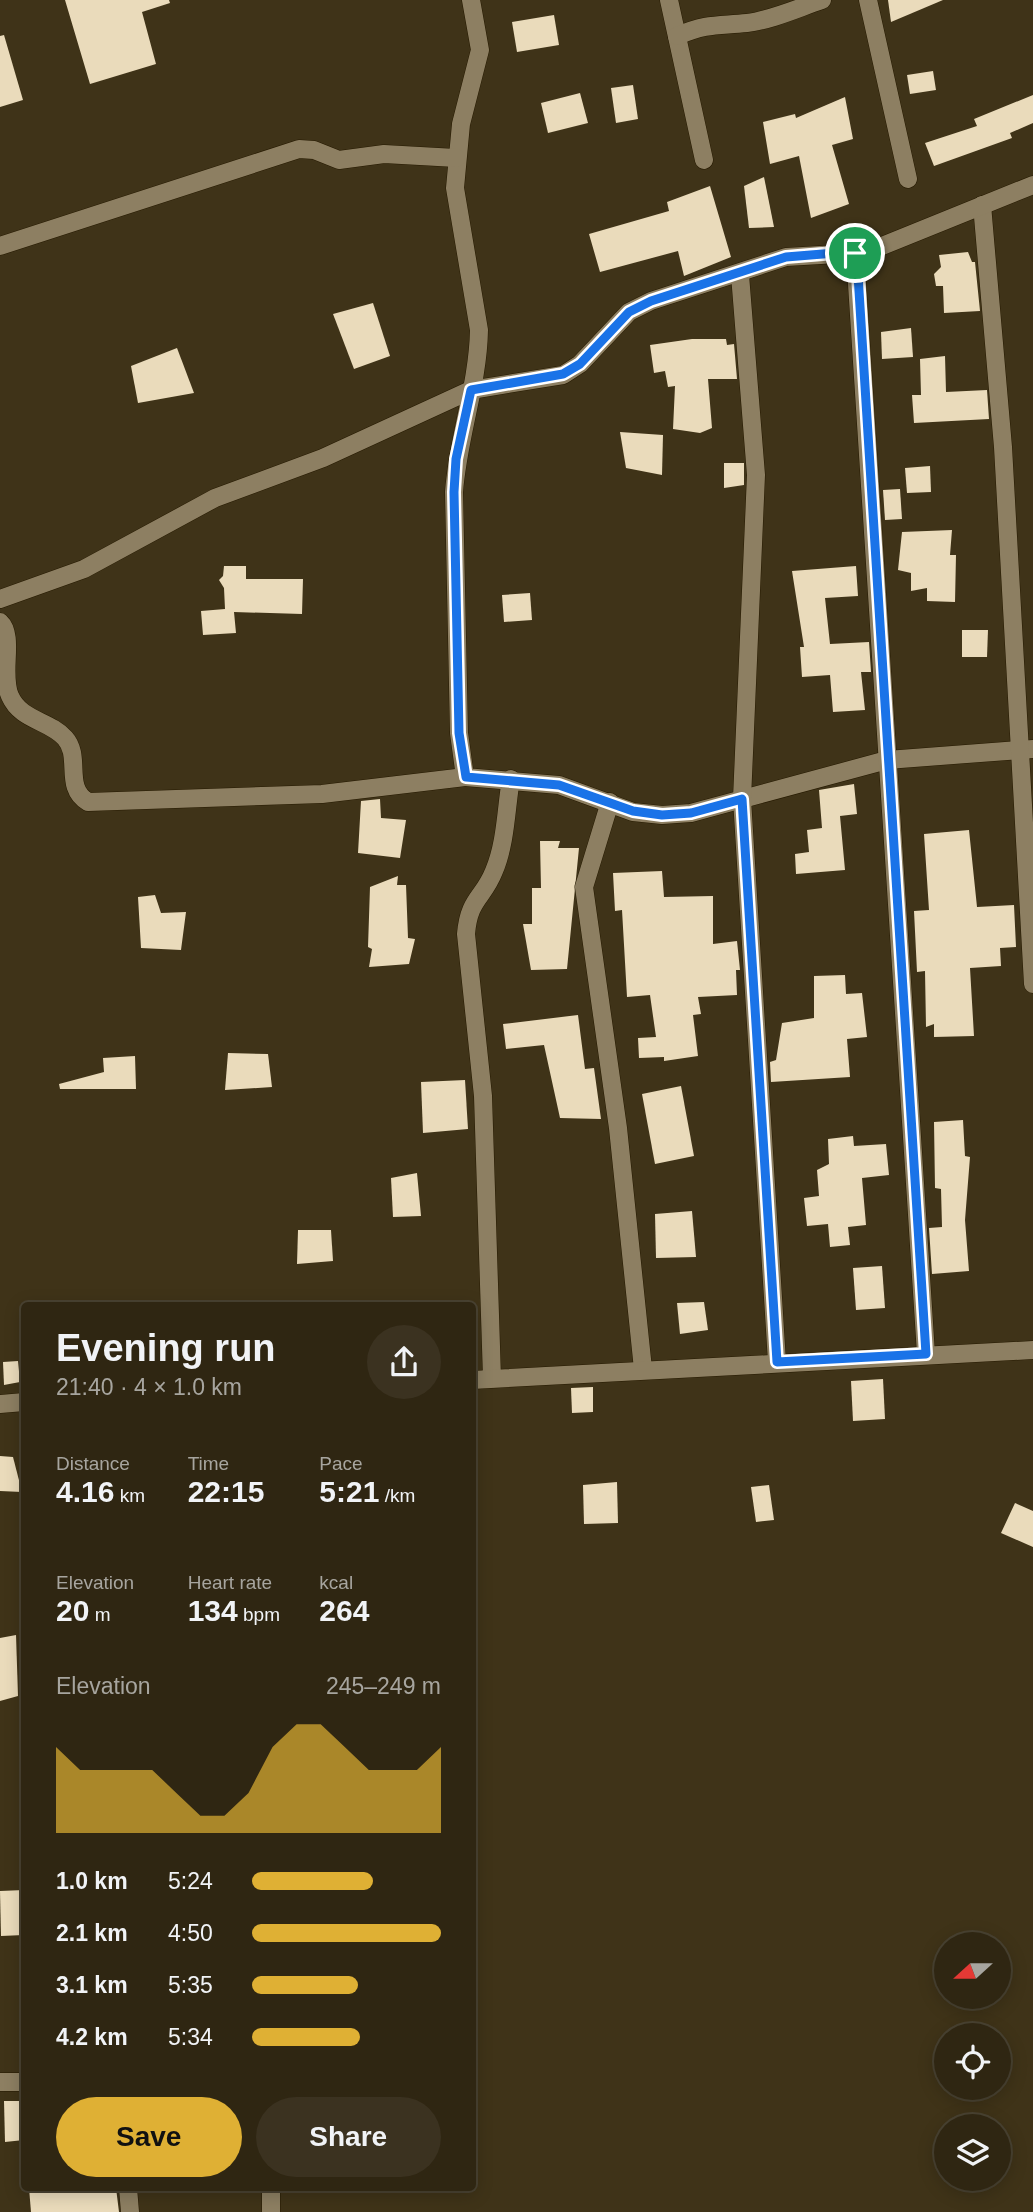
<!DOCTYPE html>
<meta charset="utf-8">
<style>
body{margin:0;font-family:Arial,sans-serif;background:#3b3220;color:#f1f3f6;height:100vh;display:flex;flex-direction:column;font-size:26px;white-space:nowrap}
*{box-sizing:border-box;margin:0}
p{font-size:23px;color:#a7a59f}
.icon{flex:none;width:38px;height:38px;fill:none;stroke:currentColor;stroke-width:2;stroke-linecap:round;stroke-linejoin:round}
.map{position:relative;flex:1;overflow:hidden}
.side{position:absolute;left:21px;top:1302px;width:455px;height:889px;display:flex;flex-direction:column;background:#2f2612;border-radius:7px;box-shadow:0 4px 18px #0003,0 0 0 2px #4a4332}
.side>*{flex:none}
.needle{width:46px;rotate:249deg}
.fabs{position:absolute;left:934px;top:1932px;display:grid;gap:14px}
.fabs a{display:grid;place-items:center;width:77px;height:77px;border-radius:50%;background:#2f2612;box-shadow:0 4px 18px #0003,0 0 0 2px #4a4332;font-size:35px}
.pin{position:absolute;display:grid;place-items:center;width:60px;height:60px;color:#fff;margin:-30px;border:4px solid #fff;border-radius:50%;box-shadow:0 2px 7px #0007}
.round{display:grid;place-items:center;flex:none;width:74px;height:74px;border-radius:37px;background:#3b3220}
.headline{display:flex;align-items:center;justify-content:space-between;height:119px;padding:0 35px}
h1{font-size:38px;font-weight:800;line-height:52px}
.stats{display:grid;grid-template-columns:repeat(3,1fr);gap:10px;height:119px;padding:7px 35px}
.stats div{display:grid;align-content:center}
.stats b{font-size:30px;font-weight:800}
.stats small{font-size:19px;font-weight:400}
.stats p{font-size:19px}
.chart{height:196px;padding:14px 35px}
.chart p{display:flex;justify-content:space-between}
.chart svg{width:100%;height:126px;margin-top:7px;fill:#dfb034;opacity:.7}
.action{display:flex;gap:14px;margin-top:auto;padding:14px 35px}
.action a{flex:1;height:80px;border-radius:42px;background:#dfb034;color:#111;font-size:28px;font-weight:800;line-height:80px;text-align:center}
.action a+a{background:#3b3220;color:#f1f3f6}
ul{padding:0 35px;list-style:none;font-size:23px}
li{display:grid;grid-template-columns:112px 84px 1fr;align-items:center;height:52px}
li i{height:18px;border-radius:9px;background:#dfb034}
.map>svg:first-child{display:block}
.building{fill:#eadbbb}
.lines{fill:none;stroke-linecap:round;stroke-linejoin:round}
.minor-casing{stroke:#261a01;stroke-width:19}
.minor{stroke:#8d7f62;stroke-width:18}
.route-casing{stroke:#fff;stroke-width:14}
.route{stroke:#1a73e8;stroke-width:9}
</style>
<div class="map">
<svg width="1033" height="2212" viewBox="0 0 1033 2212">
<rect width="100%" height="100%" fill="#3f3318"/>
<g class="building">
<path d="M 65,0 L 169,0 L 170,3 L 142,12 L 156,64 L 90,84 Z"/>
<path d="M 888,0 L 943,0 L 891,22 Z"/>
<path d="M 554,15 L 559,45 L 517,52 L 512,22 Z"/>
<path d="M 4,35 L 23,100 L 0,107 L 0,36 Z"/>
<path d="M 933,71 L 936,90 L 910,94 L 907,75 Z"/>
<path d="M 633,85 L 638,119 L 616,123 L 611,88 Z"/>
<path d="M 580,93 L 588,123 L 548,133 L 541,103 Z"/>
<path d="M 1033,95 L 1033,123 L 1010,133 L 1012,138 L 934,166 L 925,143 L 977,126 L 974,119 Z"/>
<path d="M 845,97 L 853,139 L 832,145 L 849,204 L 811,218 L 799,156 L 770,164 L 763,122 L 795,114 L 796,118 Z"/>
<path d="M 764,177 L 774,227 L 749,228 L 744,186 Z"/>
<path d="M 710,186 L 731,257 L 684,276 L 678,251 L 600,272 L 589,234 L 669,211 L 667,202 Z"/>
<path d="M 968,252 L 972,262 L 975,262 L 980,311 L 944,313 L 943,286 L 936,286 L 934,274 L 941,267 L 939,255 Z"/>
<path d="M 373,303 L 390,356 L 354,369 L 333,314 Z"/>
<path d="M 911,328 L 913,357 L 882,359 L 881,332 Z"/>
<path d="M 692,339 L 726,339 L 727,345 L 734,344 L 737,379 L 708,379 L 712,428 L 700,433 L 673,429 L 675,386 L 668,387 L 665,371 L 654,373 L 650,345 Z"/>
<path d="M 177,348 L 194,393 L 138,403 L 131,366 Z"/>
<path d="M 945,356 L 946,392 L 987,390 L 989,419 L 914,423 L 912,395 L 921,395 L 920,359 Z"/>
<path d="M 620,432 L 663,435 L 662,475 L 626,468 Z"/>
<path d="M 724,463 L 744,463 L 744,485 L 724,488 Z"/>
<path d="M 930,466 L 931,492 L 907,493 L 905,468 Z"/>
<path d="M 900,489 L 902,519 L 885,520 L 883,490 Z"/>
<path d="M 952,530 L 950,555 L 956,555 L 955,602 L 927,601 L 927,588 L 911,591 L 911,573 L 898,570 L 902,532 Z"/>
<path d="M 224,566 L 246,566 L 246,579 L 303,579 L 302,614 L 234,612 L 236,633 L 203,635 L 201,611 L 225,609 L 224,588 L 219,580 L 223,576 Z"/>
<path d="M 856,566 L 858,596 L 825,598 L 830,644 L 869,642 L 871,672 L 861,672 L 865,710 L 833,712 L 830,675 L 802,677 L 800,647 L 804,647 L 792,571 Z"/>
<path d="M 530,593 L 532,620 L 504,622 L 502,595 Z"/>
<path d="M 962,630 L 988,630 L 987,657 L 962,657 Z"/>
<path d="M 854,784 L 857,814 L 840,816 L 845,870 L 796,874 L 795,854 L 809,852 L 807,830 L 822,828 L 819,790 Z"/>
<path d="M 380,799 L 381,818 L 406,820 L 400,858 L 358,853 L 361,801 Z"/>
<path d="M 969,830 L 977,907 L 1014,905 L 1016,947 L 1000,948 L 1001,966 L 970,968 L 974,1036 L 934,1037 L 934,1024 L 926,1027 L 925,971 L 917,972 L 914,911 L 929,910 L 924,834 Z"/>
<path d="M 540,841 L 560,841 L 558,848 L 579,848 L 567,969 L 531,970 L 523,924 L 532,924 L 532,888 L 541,888 Z"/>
<path d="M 662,871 L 664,897 L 713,896 L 713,944 L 737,941 L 740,970 L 736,970 L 737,995 L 698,997 L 701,1014 L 693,1015 L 698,1056 L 664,1061 L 664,1057 L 639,1058 L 638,1038 L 656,1037 L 650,995 L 627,997 L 622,910 L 615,911 L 613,873 Z"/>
<path d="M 398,876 L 397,885 L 406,885 L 408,938 L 415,939 L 409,964 L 369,967 L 372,949 L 368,947 L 370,887 Z"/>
<path d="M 155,895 L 161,913 L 186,912 L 181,950 L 141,948 L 138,897 Z"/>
<path d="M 845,975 L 846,994 L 862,993 L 867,1037 L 847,1039 L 850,1077 L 771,1082 L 770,1062 L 776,1060 L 782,1023 L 814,1018 L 814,976 Z"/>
<path d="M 578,1015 L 585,1069 L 594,1068 L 601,1119 L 560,1118 L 544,1045 L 506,1049 L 503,1024 Z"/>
<path d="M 228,1053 L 268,1054 L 272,1087 L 225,1090 Z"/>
<path d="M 135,1056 L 136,1089 L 60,1089 L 59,1084 L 104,1072 L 103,1058 Z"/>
<path d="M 465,1080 L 468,1129 L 423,1133 L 421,1082 Z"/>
<path d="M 681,1086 L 694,1156 L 655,1164 L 642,1094 Z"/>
<path d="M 963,1120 L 965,1156 L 970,1157 L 965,1220 L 969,1271 L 932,1274 L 929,1228 L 942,1227 L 941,1189 L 935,1188 L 934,1122 Z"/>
<path d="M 853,1136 L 854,1146 L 886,1144 L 889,1175 L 862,1178 L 866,1225 L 848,1227 L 850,1245 L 830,1247 L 828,1224 L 807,1226 L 804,1198 L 819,1196 L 817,1170 L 829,1164 L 828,1139 Z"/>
<path d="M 417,1173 L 421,1216 L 393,1217 L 391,1178 Z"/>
<path d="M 692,1211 L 696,1257 L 656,1258 L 655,1214 Z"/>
<path d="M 298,1230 L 331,1230 L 333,1261 L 297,1264 Z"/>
<path d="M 882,1266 L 885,1308 L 856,1310 L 853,1268 Z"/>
<path d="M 704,1302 L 708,1330 L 680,1334 L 677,1303 Z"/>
<path d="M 18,1361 L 20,1382 L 4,1385 L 3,1362 Z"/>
<path d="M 883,1379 L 885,1419 L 853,1421 L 851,1381 Z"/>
<path d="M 593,1387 L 593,1412 L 572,1413 L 571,1388 Z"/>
<path d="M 0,1456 L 13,1457 L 22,1492 L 0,1491 Z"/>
<path d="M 617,1482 L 618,1523 L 584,1524 L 583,1485 Z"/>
<path d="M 769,1485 L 774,1520 L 756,1522 L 751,1487 Z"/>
<path d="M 1015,1503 L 1033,1511 L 1033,1547 L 1001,1533 Z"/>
<path d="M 16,1635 L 18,1696 L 0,1701 L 0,1638 Z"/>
<path d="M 24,1890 L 24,1935 L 1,1936 L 0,1891 Z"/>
<path d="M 4,2101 L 24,2101 L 24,2140 L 5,2142 Z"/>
<path d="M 29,2188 L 116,2188 L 119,2212 L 31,2212 Z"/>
</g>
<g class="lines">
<g class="minor-casing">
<g id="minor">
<path d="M 471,0 L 480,50 L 461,124 L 455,188 L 479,330 C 478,385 458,437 454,492 L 459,733 L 465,777 L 559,785 L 633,812 L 662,815 L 691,813 L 887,760 L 1033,749"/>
<path d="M 669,0 L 704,160"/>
<path d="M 868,0 L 908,179"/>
<path d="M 677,36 C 708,23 717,26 747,23 C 772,20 798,8 822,0"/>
<path d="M 982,205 L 1003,447 L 1033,984"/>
<path d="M 0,246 L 299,149 L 314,150 L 339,160 L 384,154 L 456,158"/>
<path d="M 740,275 L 756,475 L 742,799 L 777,1362"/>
<path d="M 0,599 L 84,569 L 215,498 L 323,458 L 471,390 L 563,375 L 580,364 L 629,312 L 651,301 L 786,257 L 855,253"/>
<path d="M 0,622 C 15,636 0,674 10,696 C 21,721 49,720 65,738 C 82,757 63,787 88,802 L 322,794 L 465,777"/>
<path d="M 610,802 L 584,887 L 618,1128 L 643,1369"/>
<path d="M 926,1354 L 855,253 L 877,248 L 1033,185"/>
<path d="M 492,1378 L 483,1096 L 466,934 C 469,898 483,899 494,871 C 506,843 506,808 511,779"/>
<path d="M 472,1380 L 1033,1350"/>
<path d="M 0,1404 L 24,1402"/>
<path d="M 0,2082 L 24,2082"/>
<path d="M 128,2188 L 130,2212"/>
<path d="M 271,2188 L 271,2212"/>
</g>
</g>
<use href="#minor" class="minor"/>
</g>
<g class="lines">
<g class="route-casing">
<path id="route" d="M 835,253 L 855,253 L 858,275 L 926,1354 L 777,1362 L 742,799 L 691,813 L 662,815 L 633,811 L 559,785 L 466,777 L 459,733 L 454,492 L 456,459 L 471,390 L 563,374 L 580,364 L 629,312 L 651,301 L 786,257 Z"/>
</g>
<use href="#route" class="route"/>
</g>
</svg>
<div class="fabs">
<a><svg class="needle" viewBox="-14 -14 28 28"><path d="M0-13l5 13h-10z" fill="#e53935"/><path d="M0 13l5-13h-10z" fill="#a7a59f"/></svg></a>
<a><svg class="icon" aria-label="locate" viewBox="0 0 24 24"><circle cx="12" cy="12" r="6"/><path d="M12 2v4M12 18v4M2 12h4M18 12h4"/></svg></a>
<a><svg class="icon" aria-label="layers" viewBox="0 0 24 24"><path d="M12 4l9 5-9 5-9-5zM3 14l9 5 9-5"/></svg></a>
</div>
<div class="pin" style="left:855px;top:253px;background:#1e9e55"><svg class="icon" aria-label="arrive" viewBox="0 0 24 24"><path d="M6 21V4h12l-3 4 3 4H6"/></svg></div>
<section class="side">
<div class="headline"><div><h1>Evening run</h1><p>21:40 · 4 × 1.0 km</p></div><a class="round"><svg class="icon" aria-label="share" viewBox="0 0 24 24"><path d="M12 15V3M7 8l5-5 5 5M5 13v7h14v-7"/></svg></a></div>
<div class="stats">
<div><p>Distance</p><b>4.16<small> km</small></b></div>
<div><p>Time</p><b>22:15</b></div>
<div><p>Pace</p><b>5:21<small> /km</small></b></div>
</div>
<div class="stats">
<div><p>Elevation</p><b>20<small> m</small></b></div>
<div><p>Heart rate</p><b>134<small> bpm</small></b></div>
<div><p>kcal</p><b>264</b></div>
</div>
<div class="chart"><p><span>Elevation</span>245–249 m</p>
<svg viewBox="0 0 160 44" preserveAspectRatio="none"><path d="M0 44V14L10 22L20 22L30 22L40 22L50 30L60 38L70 38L80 30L90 14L100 6L110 6L120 14L130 22L140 22L150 22L160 14V44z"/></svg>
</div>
<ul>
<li><b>1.0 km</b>5:24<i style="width:64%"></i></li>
<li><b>2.1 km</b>4:50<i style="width:100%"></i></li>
<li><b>3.1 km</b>5:35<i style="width:56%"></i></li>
<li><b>4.2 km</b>5:34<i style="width:57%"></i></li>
</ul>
<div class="action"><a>Save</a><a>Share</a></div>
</section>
</div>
